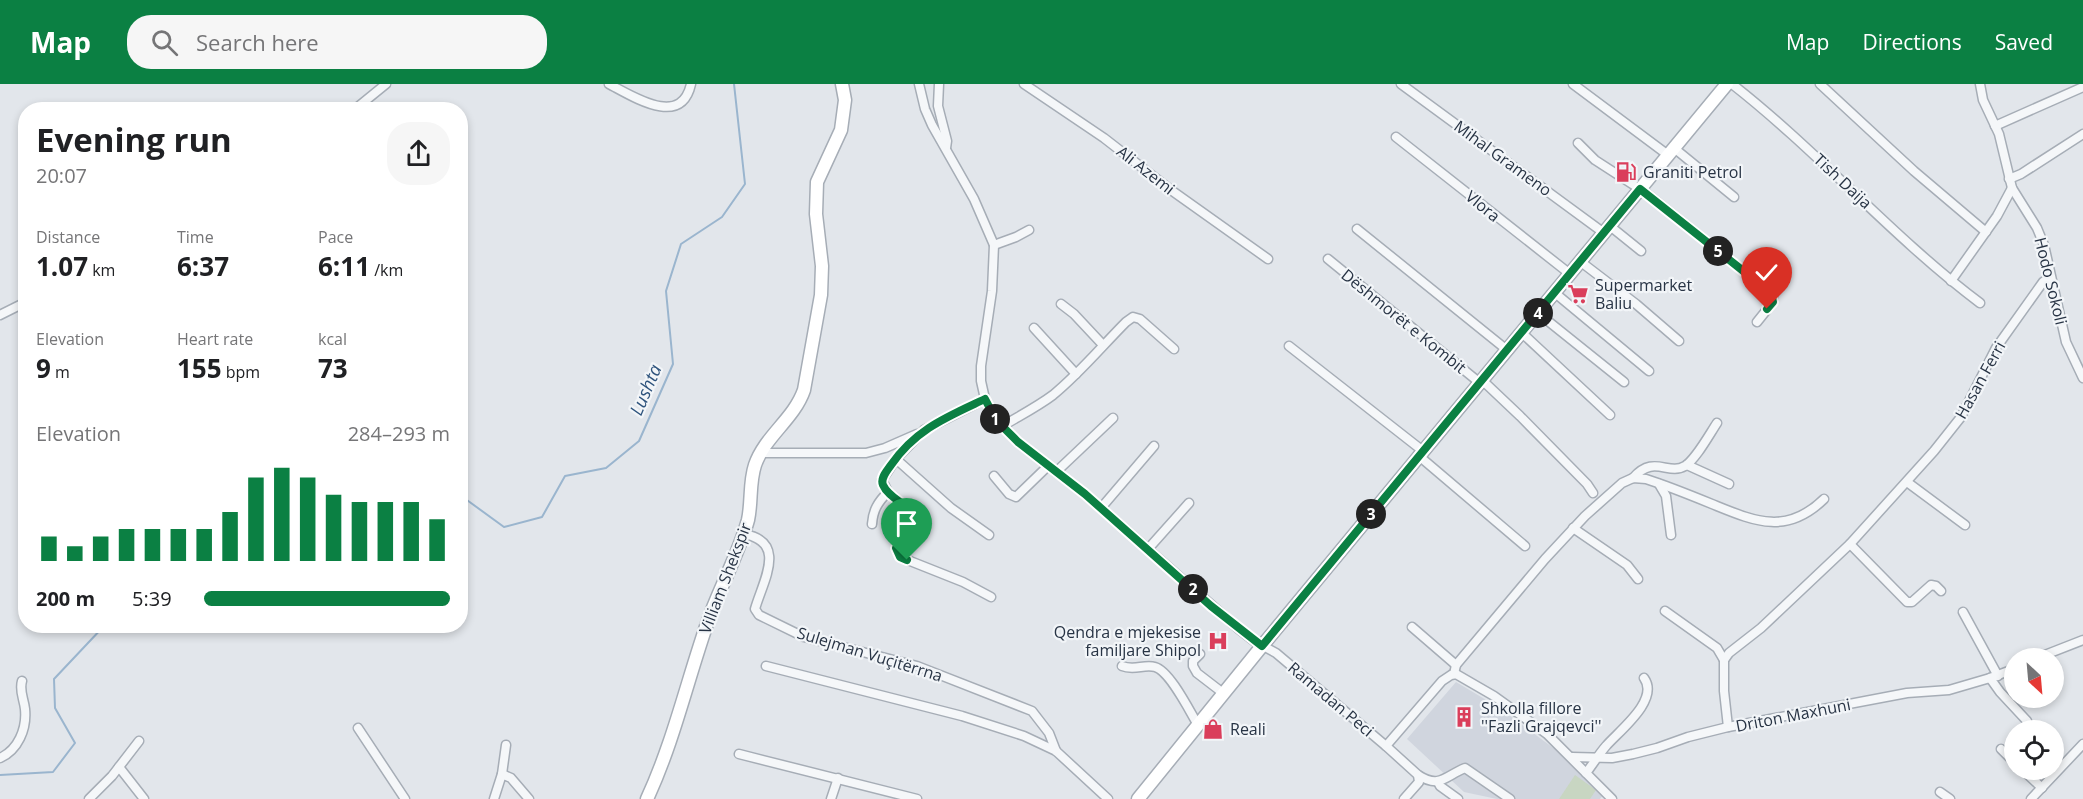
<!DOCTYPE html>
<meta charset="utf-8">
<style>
body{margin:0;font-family:"Open Sans",sans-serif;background:#f6f6f6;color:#202124;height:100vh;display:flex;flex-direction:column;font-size:22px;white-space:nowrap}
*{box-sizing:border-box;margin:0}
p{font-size:20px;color:#757577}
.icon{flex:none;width:33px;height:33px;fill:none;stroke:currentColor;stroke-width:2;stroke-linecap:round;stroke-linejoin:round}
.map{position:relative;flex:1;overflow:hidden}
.panel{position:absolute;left:18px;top:18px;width:450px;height:531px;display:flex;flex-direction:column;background:#fff;border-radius:24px;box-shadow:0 3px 9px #0003}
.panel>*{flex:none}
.needle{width:39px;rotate:154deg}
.tools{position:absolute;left:2004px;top:564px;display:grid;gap:12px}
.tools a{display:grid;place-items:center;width:60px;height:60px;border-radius:50%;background:#fff;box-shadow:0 3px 9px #0003;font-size:30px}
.pin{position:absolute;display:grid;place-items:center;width:51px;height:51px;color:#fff;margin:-62px -26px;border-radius:50% 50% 50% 0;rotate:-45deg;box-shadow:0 0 6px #0007}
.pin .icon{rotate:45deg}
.km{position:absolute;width:30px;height:30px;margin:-15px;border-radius:50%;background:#222;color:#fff;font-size:16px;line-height:30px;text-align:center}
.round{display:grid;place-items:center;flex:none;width:63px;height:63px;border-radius:24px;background:#f6f6f6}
.head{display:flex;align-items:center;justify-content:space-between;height:102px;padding:0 18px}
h1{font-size:33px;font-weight:700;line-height:45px}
.stats{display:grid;grid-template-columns:repeat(3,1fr);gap:9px;height:102px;padding:6px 18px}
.stats div{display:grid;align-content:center}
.stats b{font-size:26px;font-weight:700}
.stats small{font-size:16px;font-weight:400}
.stats p{font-size:16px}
.chart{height:168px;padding:12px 18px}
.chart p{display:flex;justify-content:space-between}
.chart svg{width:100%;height:108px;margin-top:6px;stroke:#0b8043;stroke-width:6}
ul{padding:0 18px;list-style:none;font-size:20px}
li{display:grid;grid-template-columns:96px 72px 1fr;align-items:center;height:45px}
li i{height:15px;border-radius:8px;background:#0b8043}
header{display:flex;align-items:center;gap:36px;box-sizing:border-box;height:84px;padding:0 30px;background:#0b8043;color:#fff}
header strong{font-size:28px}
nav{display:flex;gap:33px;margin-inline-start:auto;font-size:21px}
.search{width:420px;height:54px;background:#f6f6f6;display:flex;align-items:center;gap:15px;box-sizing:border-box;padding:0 21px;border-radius:24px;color:#757577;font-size:22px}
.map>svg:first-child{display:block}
.built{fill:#d0d5de}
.green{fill:#c8d6c2}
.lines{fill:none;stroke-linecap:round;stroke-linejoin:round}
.stream{stroke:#9ab5ce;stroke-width:2}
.street-casing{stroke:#a6adb6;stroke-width:11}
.secondary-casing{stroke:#a6adb6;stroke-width:15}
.street{stroke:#f5f7f9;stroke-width:8}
.secondary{stroke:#fff;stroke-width:12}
.route-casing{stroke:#fff;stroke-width:12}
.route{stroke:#0b8043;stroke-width:8}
.labels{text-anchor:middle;stroke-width:4.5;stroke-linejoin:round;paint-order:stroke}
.street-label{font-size:16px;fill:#283445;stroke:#f2f5f8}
.poi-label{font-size:16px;fill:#283445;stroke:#f2f5f8;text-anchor:start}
.water-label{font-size:18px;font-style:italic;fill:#2f547d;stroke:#f2f5f8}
</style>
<header>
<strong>Map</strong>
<div class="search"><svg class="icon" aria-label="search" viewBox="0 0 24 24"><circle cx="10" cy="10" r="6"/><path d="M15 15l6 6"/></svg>Search here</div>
<nav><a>Map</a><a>Directions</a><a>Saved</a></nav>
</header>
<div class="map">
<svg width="2083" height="715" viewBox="0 0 2083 715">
<rect width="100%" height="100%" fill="#e2e6eb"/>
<path class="built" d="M 1456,598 L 1498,623 L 1556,666 L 1604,710 L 1600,715 L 1497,715 L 1464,708 L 1407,655 Z"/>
<path class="green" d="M 1575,691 L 1596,706 L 1590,715 L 1559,715 Z"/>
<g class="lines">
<g class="stream">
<path d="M 460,411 L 504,443 L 542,433 L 565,392 L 606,384 L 639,357 L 673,280 L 666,207 L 681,160 L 722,133 L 745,100 L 734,0"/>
<path d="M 0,691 L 53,688 L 75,659 L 55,624 L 54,595 L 104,542"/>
</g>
<g class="street-casing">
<g id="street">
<path d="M 609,0 C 634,13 681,44 691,0"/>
<path d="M 919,0 L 925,25 L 932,41 L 974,115 L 994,161 L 992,207 L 981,282 L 981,297 L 985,315 L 996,336 L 1018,358 L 1085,410 L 1240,546 L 1254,557 L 1276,569 L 1386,662 L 1442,597 L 1451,591 L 1456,590 L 1494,612 L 1547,650 L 1612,715"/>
<path d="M 939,0 L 938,22 L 947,57 L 946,64"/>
<path d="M 1024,0 L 1104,54 L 1171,106 L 1268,175"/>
<path d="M 1401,0 L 1604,149"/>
<path d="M 1573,0 L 1668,71"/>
<path d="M 1732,0 C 1819,68 1892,153 1980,219"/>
<path d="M 1820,0 L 1914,87 L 1986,148"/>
<path d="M 1980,0 L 1983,16 L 1999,50 L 2012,104 L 2037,144 L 2044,161 L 2066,258 L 2083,294"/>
<path d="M 354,26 L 386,0"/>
<path d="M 1995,42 L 2083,3"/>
<path d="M 1396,53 L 1570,190"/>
<path d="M 1578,59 L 1595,76 L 1646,109 L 1771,209 L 1773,212 L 1773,218 L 1757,238"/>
<path d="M 1674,64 L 1734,113"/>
<path d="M 2009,95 L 2021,90 L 2083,50"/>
<path d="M 1610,142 L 1641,167"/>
<path d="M 1357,145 L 1507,266"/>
<path d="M 994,161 L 1016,153 L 1029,146"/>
<path d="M 1328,175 L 1480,299"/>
<path d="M 1581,178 L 1636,220 L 1679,257"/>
<path d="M 1951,197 L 1997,132 L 2012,104"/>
<path d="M 1555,209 L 1649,287"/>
<path d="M 1061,220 L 1074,230 L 1103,261"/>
<path d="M 1538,229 L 1624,298"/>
<path d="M 0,231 L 26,218"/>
<path d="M 1034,244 L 1076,290"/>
<path d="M 1522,249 L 1610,331"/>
<path d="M 1289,262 L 1423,367"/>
<path d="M 1482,296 L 1520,332 L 1587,400 L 1593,409"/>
<path d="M 985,315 L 924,346 L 896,375 L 882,396 L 888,408 L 913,430 L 913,437 L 896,464 L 900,473 L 963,498 L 991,513"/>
<path d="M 1001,343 C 1019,332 1037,323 1053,311 C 1080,289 1102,262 1126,238 L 1133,233 L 1140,235 L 1174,265"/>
<path d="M 760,369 L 866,369 L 885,364 L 917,350"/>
<path d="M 1419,372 L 1525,462"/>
<path d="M 896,375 L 951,424 L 989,451"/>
<path d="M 1687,381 L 1729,400"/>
<path d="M 1056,388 L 1113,334"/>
<path d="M 994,392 L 1009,410 L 1016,413 L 1048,382"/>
<path d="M 1633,394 C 1654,370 1668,392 1685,382 C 1696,375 1709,351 1717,339"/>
<path d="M 1907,398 L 1965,441"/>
<path d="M 1659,400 L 1666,412 L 1671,451"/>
<path d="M 1101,424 L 1154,362"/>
<path d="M 872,440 C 873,426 878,418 888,408"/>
<path d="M 1573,444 L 1627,481 L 1638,495"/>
<path d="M 743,450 C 789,457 762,499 755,525 L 759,531 L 804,553 L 917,582 L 1032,627 L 1049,649 L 1056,667"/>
<path d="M 1850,460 L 1907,518 L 1912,518 L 1931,501 L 1936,502 L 1941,507"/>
<path d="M 1148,465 L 1189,419"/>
<path d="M 1665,527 L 1717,564 L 1724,576"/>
<path d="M 1963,528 L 1998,592"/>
<path d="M 1412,543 L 1456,581"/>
<path d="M 1200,570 L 1193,577 L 1193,582 L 1197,589 L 1223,609"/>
<path d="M 2037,574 L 2083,556"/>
<path d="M 766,582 L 962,632 L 1024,652 L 1056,667 L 1108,715"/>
<path d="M 1122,582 C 1134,587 1144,580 1155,583 C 1170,587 1190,628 1198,641"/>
<path d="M 1454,590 L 1456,581 L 1545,475 L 1585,432 L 1622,399 L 1633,394 L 1646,395 C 1668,402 1690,411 1712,420 C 1754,437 1786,452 1824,415"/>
<path d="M 1990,594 L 2000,608 L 2027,637"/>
<path d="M 1728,643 L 1724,607 L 1724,576 L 1729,569 L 1761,544 L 1850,460 L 1934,367 L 1961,333 L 1996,264 L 2043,198 L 2050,193"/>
<path d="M 358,644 L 405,715"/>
<path d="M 1386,662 L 1418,691 L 1419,698 L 1404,715"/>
<path d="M 2001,665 L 2014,678"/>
<path d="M 739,670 L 917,715"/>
<path d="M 1572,673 L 1612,674 L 1633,670 L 1657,664 L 1688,653 L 1728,643 L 1907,609 L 1949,606 L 1990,594 L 2014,585"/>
<path d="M 0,674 C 18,666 27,645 25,625 C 24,615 19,607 22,597"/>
<path d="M 119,683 L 144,715"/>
<path d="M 2023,686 L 2042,704"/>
<path d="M 1586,689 C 1593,680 1599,670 1606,662 C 1619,647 1660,616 1644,594"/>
<path d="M 502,690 L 506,661"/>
<path d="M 1418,691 C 1440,705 1445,692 1465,684 L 1510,715"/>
<path d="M 1438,698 L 1440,702 L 1458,715"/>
<path d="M 1940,708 L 1950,715"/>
<path d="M 89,715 L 112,692 L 139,657"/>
<path d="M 494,715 L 502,690 L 511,694 L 529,715"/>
<path d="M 831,715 L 838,694"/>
<path d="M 2031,715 L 2083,660"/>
</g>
</g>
<g class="secondary-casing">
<g id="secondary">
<path d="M 647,715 C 674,657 688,593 709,534 C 721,501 739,469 748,436 C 752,418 749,399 755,381 C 765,352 794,335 804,306 L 821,211 L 822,182 L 816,130 L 817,98 L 841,46 L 845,16 L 842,0"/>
<path d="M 1138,715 L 1262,562 L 1727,0"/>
</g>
</g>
<use href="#street" class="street"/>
<use href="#secondary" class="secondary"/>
</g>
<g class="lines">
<g class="route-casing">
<path id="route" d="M 907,476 L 900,473 L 896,464 L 913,436 L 913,430 C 906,420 888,413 883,401 C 880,394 887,387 891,381 C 916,345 947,333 985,315 L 996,336 L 1018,358 L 1085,410 L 1211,522 L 1262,562 L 1640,105 L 1771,209 L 1773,218 L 1767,225"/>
</g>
<use href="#route" class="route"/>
</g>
<defs>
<g id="fuel-bare" transform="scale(1.62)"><path d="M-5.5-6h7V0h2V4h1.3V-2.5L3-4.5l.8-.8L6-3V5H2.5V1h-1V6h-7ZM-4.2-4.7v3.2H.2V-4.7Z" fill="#da3e5b" stroke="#f2f5f8" stroke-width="2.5" paint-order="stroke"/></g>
<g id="supermarket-bare" transform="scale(1.62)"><path d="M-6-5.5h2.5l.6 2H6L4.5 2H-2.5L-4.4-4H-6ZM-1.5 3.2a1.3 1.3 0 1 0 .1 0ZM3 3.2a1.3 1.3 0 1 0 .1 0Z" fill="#da3e5b" stroke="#f2f5f8" stroke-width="2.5" paint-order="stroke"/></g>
<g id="hospital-bare" transform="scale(1.62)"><path d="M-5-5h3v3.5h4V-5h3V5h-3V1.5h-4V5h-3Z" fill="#da3e5b" stroke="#f2f5f8" stroke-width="2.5" paint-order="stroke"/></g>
<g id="building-bare" transform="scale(1.62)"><path d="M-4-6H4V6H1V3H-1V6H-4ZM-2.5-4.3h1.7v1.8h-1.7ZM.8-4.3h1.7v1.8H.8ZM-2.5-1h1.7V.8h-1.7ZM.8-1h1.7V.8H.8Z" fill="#da3e5b" stroke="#f2f5f8" stroke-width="2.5" paint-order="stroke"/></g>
<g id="shop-bare" transform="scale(1.62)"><path d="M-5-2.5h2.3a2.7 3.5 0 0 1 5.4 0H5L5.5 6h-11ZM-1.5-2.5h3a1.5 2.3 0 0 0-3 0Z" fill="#da3e5b" stroke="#f2f5f8" stroke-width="2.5" paint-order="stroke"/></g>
</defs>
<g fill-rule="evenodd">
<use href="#fuel-bare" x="1626" y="88"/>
<use href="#supermarket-bare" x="1578" y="210"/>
<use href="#hospital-bare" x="1218" y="557"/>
<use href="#building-bare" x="1464" y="633"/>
<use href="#shop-bare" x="1213" y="645"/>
</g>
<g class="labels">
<g class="street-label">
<text transform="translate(1503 74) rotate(36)" y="6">Mihal Grameno</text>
<text transform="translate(1146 86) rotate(38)" y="6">Ali Azemi</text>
<text transform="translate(1843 97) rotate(43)" y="6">Tish Daija</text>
<text transform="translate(1483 122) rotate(39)" y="6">Vlora</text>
<text transform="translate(2051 197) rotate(76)" y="6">Hodo Sokoli</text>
<text transform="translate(1404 237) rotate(39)" y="6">Dëshmorët e Kombit</text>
<text transform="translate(1980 296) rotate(-61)" y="6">Hasan Ferri</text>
<text transform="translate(725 494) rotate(-69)" y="6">Villiam Shekspir</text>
<text transform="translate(870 570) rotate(17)" y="6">Sulejman Vuçitërrna</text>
<text transform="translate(1331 615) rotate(40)" y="6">Ramadan Peci</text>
<text transform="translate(1793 631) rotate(-11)" y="6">Driton Maxhuni</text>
</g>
<g class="poi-label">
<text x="1643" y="94">Graniti Petrol</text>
<text x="1595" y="207">Supermarket<tspan x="1595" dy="18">Baliu</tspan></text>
<text x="1201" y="554" text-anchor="end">Qendra e mjekesise<tspan x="1201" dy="18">familjare Shipol</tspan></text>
<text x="1481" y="630">Shkolla fillore<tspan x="1481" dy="18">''Fazli Grajqevci''</tspan></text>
<text x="1230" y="651">Reali</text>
</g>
<g class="water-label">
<text transform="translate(646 306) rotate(-67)" y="6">Lushta</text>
</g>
</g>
</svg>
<div class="tools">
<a><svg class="needle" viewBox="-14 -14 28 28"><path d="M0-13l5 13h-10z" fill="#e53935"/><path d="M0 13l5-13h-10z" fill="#757577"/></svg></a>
<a><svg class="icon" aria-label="locate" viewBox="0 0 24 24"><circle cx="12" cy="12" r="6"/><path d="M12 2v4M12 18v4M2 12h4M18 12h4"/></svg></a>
</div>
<div class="pin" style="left:907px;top:476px;background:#1e9e55"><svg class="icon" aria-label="arrive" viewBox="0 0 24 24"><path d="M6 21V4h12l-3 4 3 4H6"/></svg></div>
<div class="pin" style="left:1767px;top:225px;background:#d93025"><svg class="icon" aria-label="check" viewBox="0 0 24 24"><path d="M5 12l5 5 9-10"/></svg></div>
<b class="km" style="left:995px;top:335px">1</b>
<b class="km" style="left:1193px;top:505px">2</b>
<b class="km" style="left:1371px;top:430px">3</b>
<b class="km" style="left:1538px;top:229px">4</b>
<b class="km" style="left:1718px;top:167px">5</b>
<section class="panel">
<div class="head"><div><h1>Evening run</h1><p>20:07</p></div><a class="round"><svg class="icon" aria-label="share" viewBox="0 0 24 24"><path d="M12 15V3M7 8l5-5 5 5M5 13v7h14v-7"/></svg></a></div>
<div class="stats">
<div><p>Distance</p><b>1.07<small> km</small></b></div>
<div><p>Time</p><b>6:37</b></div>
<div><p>Pace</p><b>6:11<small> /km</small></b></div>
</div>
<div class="stats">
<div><p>Elevation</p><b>9<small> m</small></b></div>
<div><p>Heart rate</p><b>155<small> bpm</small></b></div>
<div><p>kcal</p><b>73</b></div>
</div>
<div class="chart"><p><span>Elevation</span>284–293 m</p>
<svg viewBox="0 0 160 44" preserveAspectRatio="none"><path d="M5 44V34M15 44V38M25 44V34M35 44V31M45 44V31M55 44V31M65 44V31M75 44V24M85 44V10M95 44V6M105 44V10M115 44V17M125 44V20M135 44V20M145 44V20M155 44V27"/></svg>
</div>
<ul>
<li><b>200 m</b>5:39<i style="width:100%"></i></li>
</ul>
</section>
</div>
